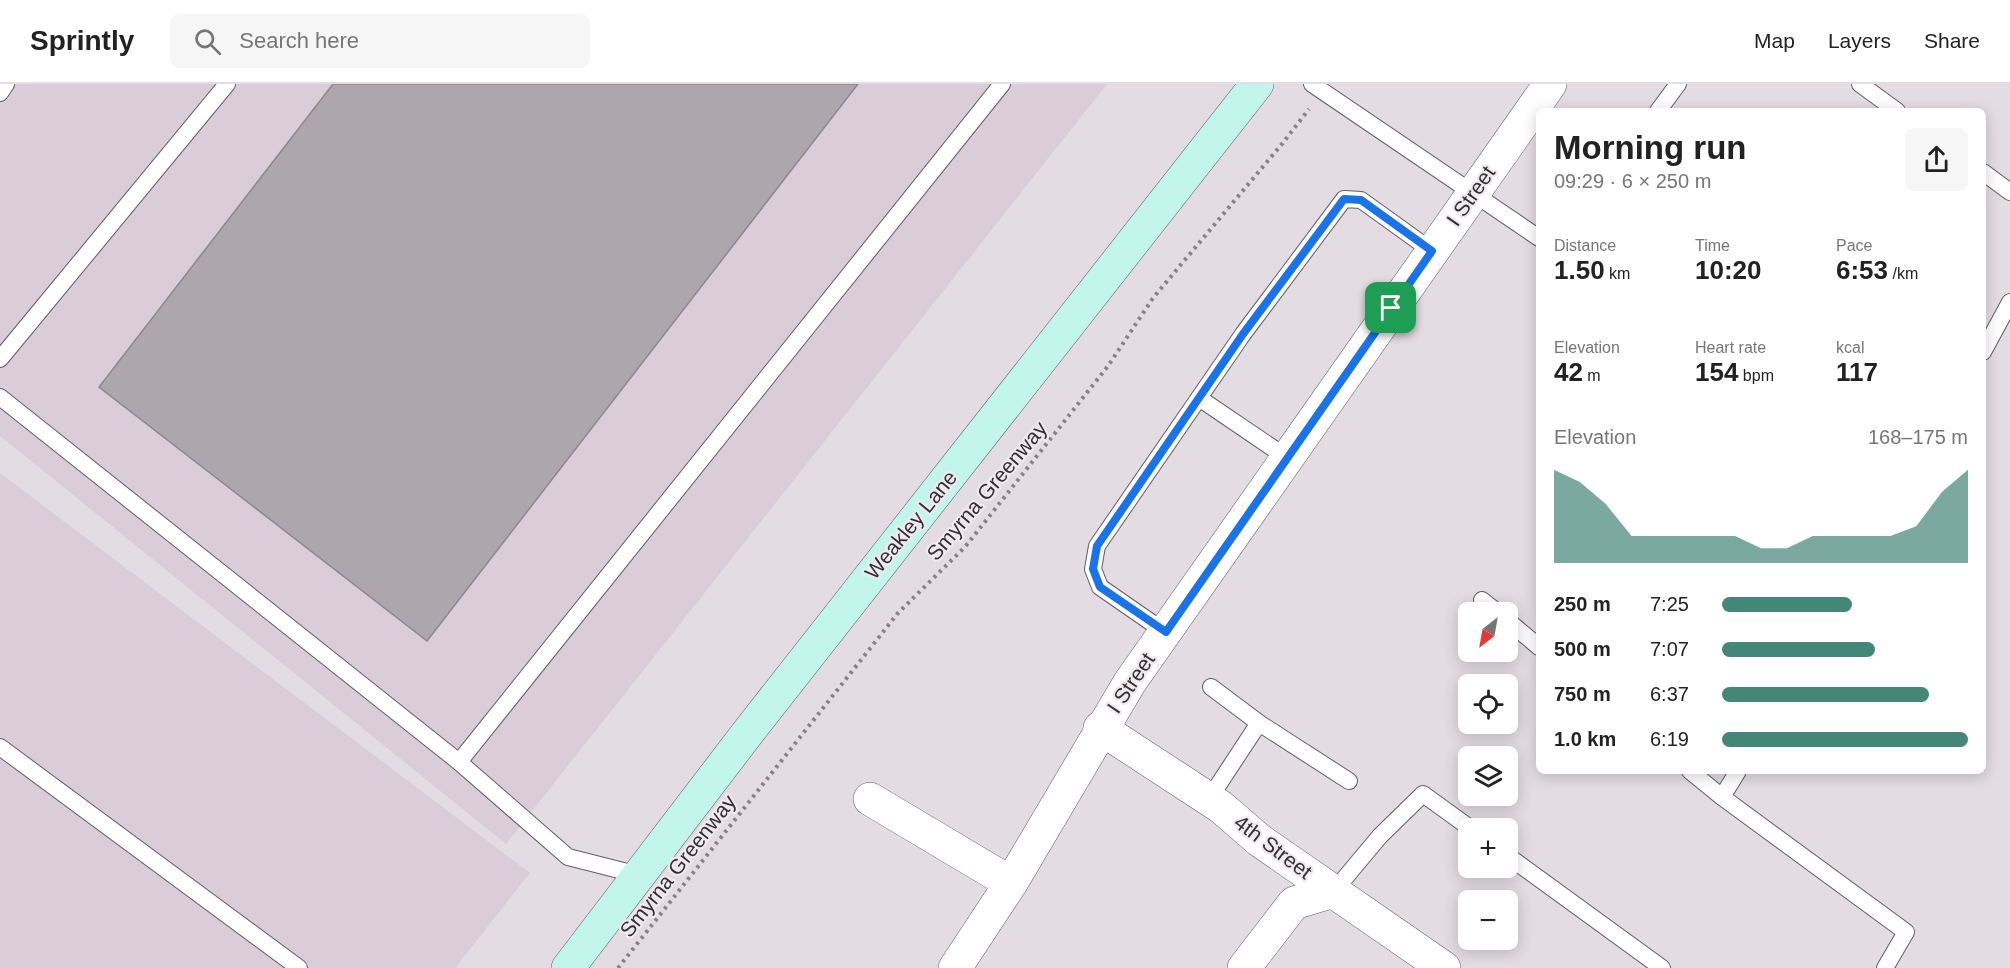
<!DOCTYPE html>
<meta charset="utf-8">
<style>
body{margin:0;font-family:Helvetica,sans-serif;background:#f6f6f6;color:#222;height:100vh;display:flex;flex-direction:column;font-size:22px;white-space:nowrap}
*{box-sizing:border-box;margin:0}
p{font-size:20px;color:#767676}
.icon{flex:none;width:33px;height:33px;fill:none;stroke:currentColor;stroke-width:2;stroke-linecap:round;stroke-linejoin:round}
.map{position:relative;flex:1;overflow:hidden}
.drawer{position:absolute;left:1536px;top:24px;width:450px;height:666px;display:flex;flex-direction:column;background:#fff;border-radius:9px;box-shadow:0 3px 15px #0003}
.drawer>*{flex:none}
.needle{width:39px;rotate:211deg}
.tools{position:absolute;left:1458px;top:518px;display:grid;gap:12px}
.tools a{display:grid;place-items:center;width:60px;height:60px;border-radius:9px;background:#fff;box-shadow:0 3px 15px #0003;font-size:30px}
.pin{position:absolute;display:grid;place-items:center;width:51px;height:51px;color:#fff;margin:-26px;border-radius:12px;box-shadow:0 3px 9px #0006}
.round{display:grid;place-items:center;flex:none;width:63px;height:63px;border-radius:9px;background:#f6f6f6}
.summary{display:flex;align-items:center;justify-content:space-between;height:102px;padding:0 18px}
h1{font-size:33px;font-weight:700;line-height:45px}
.metrics{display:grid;grid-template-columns:repeat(3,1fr);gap:9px;height:102px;padding:6px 18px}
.metrics div{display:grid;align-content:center}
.metrics b{font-size:26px;font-weight:700}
.metrics small{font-size:16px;font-weight:400}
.metrics p{font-size:16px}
.chart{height:168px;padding:12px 18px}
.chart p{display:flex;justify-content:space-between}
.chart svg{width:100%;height:108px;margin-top:6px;fill:#448677;opacity:.7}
ul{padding:0 18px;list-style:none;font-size:20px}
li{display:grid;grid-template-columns:96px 72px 1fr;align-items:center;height:45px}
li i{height:15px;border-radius:8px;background:#448677}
header{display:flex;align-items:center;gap:36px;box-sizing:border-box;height:84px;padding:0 30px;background:#fff;border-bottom:2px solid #e0e0e0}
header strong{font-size:28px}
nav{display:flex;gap:33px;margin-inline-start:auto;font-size:21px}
.search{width:420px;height:54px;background:#f6f6f6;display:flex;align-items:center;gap:15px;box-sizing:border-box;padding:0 21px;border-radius:9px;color:#767676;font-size:22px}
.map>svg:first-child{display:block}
.built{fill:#dacdd9}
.building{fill:#ada6ad;stroke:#8e878d;stroke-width:1.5}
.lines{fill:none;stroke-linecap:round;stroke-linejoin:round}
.service-casing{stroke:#635d63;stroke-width:18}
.minor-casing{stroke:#635d63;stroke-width:34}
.secondary-casing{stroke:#635d63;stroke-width:34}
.path{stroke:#888287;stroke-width:4;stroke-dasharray:3 4.5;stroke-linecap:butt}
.service{stroke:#fff;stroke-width:16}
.minor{stroke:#fff;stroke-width:33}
.secondary{stroke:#c2f5ec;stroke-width:33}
.route-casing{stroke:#fff;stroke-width:12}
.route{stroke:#1a73e8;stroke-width:8}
.labels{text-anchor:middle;stroke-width:4.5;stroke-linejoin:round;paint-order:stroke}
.street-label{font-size:21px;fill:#333033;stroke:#f1e9f0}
</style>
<header>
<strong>Sprintly</strong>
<div class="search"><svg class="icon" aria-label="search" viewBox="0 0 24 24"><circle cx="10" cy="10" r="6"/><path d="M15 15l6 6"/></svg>Search here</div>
<nav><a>Map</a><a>Layers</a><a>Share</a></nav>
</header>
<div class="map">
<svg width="2010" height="884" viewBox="0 0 2010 884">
<rect width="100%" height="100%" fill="#e4dce3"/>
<g class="built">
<path d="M 0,0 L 1107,0 L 506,760 L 0,352 Z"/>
<path d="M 0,389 L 530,789 L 455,884 L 0,884 Z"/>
</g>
<path class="building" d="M 333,0 L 858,0 L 427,557 L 99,303 Z"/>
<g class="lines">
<g class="service-casing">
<g id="service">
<path d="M 1312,0 L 1539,154"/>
<path d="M 1860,0 L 1897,27"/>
<path d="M 0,9 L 6,0"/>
<path d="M 1658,27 L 1678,0"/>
<path d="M 1983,88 L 2010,108"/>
<path d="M 1983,268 L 2010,218"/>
<path d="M 0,275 L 227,0"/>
<path d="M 0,313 L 459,678 L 568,773 L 639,791"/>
<path d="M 1199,314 L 1286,373"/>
<path d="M 1482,516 L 1497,528"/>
<path d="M 1508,537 L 1539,563"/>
<path d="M 1165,548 L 1100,503 L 1093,485 L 1097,462 L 1243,250 L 1344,115 L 1361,116 L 1432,167"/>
<path d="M 1211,603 L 1259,639"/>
<path d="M 0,663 L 299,884"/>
<path d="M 459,678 L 1002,0"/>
<path d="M 1690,687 L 1722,713"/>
<path d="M 1738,687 L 1722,713 L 1906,848 L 1885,884"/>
<path d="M 1209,715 L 1259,639 L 1349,697"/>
<path d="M 1508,772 L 1662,884"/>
<path d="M 1334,807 L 1380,752 L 1423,710 L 1470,744"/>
</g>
</g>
<g class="minor-casing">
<g id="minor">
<path d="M 1100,644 L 1221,723 L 1259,756 L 1444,884"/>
<path d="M 870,715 L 1011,799"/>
<path d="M 955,884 L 1011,799 L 1130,598 L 1550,0"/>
<path d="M 1244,884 L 1294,819 L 1334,807"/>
</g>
</g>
<g class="secondary-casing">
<path id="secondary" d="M 568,884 L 749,647 L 1257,0"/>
</g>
<path class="path" d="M 618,884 L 898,529 L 965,463 L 1108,282 L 1153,214 L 1282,60 L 1309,25"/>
<use href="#service" class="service"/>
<use href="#minor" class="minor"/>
<use href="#secondary" class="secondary"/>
</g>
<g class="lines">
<g class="route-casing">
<path id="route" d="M 1344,115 L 1361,116 L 1432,167 L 1166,548 L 1100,503 L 1093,485 L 1097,462 L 1243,250 Z"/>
</g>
<use href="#route" class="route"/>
</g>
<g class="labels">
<g class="street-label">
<text transform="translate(1471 112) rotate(-55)" y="7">I Street</text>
<text transform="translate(987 407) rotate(-50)" y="7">Smyrna Greenway</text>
<text transform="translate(911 441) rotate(-51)" y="7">Weakley Lane</text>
<text transform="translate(1131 599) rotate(-56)" y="7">I Street</text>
<text transform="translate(1273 763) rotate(37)" y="7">4th Street</text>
<text transform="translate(678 782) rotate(-52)" y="7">Smyrna Greenway</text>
</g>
</g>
</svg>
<div class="tools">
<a><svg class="needle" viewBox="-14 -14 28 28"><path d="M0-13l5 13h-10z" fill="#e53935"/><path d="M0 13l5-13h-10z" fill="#767676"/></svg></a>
<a><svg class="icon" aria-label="locate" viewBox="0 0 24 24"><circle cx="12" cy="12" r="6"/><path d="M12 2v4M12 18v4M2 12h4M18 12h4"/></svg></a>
<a><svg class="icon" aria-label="layers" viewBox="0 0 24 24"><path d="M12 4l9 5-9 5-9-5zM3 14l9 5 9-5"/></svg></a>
<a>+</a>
<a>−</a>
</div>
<div class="pin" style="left:1391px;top:224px;background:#1e9e55"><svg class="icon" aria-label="arrive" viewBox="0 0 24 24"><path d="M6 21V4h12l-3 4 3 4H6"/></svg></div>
<section class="drawer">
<div class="summary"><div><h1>Morning run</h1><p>09:29 · 6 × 250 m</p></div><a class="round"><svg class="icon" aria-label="share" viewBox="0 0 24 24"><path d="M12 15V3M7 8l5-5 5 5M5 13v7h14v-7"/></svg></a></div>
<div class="metrics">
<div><p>Distance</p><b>1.50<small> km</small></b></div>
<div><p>Time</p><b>10:20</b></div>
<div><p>Pace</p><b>6:53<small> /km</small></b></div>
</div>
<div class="metrics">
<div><p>Elevation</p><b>42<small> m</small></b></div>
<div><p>Heart rate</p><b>154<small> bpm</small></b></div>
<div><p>kcal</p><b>117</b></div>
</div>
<div class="chart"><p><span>Elevation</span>168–175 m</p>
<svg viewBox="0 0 160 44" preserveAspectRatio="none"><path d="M0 44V6L10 11L20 20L30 33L40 33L50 33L60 33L70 33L80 38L90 38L100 33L110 33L120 33L130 33L140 29L150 15L160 6V44z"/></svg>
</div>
<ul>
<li><b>250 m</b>7:25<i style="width:53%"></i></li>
<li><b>500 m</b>7:07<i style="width:62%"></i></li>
<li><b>750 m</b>6:37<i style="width:84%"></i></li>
<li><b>1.0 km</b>6:19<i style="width:100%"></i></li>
</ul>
</section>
</div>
